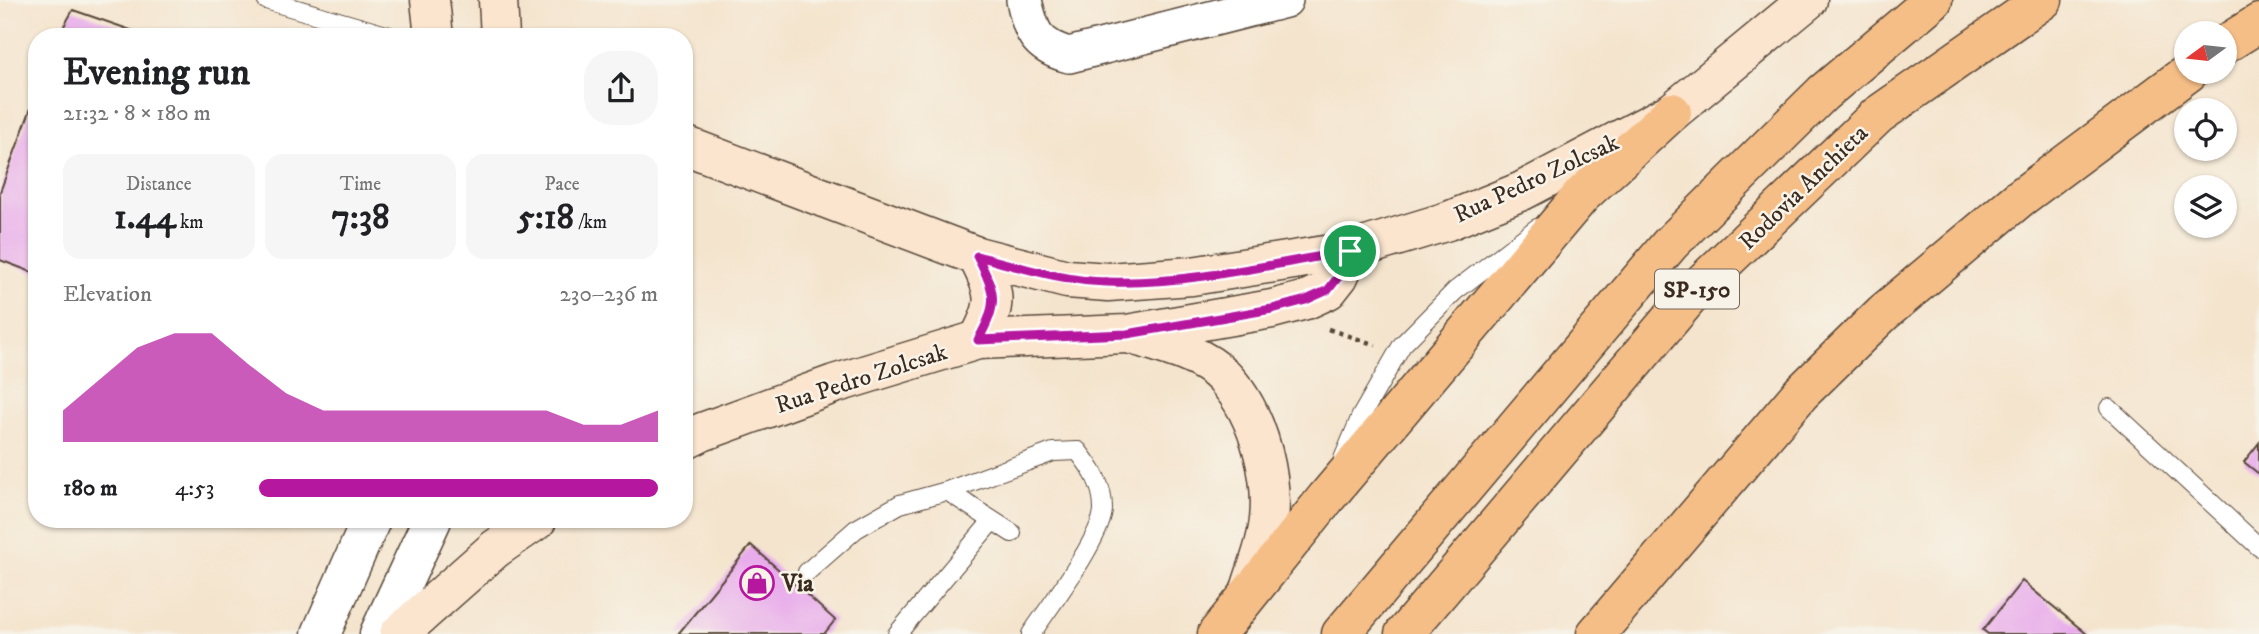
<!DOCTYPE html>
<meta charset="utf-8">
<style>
body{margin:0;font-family:"IM FELL DW Pica",serif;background:#f6f6f6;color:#202124;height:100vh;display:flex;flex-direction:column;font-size:26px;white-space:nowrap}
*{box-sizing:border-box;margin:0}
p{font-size:23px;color:#757577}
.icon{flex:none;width:38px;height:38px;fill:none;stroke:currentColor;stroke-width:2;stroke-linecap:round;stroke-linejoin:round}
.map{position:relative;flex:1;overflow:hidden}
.sheet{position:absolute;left:28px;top:28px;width:665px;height:500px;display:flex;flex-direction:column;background:#fff;border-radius:28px;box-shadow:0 2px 5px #0004}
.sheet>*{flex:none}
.needle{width:46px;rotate:255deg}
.fabs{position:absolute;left:2174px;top:21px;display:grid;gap:14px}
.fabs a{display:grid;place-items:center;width:63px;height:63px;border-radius:50%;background:#fff;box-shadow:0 2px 5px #0004;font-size:35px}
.pin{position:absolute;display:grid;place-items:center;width:60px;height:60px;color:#fff;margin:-30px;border:4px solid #fff;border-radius:50%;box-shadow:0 2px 7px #0007}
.round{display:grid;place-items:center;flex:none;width:74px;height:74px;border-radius:28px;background:#f6f6f6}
.summary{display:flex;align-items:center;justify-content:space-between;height:119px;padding:0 35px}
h1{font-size:38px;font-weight:700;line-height:52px}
.figures{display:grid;grid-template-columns:repeat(3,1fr);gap:10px;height:119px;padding:7px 35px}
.figures div{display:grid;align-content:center;border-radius:18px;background:#f6f6f6;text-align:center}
.figures b{font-size:35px;font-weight:700}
.figures small{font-size:19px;font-weight:400}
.figures p{font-size:19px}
.chart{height:196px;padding:14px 35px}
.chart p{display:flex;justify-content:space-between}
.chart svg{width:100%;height:126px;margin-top:7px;fill:#b5179e;opacity:.7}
ul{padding:0 35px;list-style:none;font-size:23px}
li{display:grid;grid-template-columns:112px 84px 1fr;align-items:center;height:52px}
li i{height:18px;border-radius:9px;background:#b5179e}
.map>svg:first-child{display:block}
.building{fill:#e8abeb}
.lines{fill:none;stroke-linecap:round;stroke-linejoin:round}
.service-casing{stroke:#574638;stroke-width:20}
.minor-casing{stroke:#574638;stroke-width:38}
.tertiary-casing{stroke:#574638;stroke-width:41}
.secondary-casing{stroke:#574638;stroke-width:41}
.motorway-casing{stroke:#574638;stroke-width:41}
.path{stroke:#574638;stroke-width:4.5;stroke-dasharray:5 5;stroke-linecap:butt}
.service{stroke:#fff;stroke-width:18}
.minor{stroke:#fff;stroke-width:35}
.tertiary{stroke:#fff;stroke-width:38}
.secondary{stroke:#fbe5cf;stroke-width:38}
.motorway{stroke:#f6be87;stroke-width:38}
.route-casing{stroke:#fff;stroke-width:14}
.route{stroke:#b5179e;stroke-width:9}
.labels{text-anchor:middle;stroke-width:5;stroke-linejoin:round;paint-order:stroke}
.shield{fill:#f7f3e8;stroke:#73665b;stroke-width:2}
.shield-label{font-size:23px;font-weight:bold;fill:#3b2a1e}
.street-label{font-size:24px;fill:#3b2a1e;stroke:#f7f3e8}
.poi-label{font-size:24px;font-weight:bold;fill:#3b2a1e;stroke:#f7f3e8;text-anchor:start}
</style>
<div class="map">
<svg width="2259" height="634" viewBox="0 0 2259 634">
<rect width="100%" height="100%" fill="#f7f3e8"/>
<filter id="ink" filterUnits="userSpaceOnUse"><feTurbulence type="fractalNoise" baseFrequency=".0143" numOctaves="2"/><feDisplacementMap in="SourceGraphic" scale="14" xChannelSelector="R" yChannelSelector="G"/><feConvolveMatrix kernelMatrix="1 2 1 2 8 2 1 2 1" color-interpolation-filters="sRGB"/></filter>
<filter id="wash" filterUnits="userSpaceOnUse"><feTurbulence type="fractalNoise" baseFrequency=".00686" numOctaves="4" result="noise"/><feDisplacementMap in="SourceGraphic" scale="28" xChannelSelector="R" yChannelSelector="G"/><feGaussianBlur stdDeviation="1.57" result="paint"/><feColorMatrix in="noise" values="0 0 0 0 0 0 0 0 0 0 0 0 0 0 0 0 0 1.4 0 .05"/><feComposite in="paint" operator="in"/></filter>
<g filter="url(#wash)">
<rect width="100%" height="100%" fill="#f4e4cd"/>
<g id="blocks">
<g class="building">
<path d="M 73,10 L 148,36 L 148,37 L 58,37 Z"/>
<path d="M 37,92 L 37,274 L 0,260 L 0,192 Z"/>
<path d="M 2259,443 L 2259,474 L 2244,462 Z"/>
<path d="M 751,545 L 835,620 L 824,634 L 678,634 Z"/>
<path d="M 2022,581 L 2087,634 L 1988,634 L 1983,630 Z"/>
</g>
</g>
</g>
<g filter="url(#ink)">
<use href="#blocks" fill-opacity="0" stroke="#574638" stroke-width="2"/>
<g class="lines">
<g class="service-casing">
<g id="service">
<path d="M 266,0 L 393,37"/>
<path d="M 2109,408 L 2259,547"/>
<path d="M 1343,459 L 1361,416 L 1402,345 L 1455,291 L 1537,228"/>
<path d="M 947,491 L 1053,452 L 1078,451 C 1092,469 1103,485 1103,509 C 1103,536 1048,609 1031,634"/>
<path d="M 807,572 L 856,529 L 900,504 L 947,491 L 1012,533"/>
<path d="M 897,634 L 992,521"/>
</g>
</g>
<g class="minor-casing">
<path id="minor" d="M 1024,0 C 1031,31 1035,46 1069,55 L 1285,0"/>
</g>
<g class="tertiary-casing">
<g id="tertiary">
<path d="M 321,634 L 371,520"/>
<path d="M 379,634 L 432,520"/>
</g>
</g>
<g class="secondary-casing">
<g id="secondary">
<path d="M 430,0 L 434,37"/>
<path d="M 498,0 L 500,37"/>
<path d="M 684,145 L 977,256 L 1067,279 L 1108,282 L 1192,276 L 1350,251 L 1448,221 L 1522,191 L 1672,112 L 1808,0"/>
<path d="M 977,256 C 996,294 999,302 978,340"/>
<path d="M 1132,335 C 1161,344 1203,354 1224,377 C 1260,415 1278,487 1266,537 C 1262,556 1254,575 1249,593"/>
<path d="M 684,441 L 702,432 L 834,384 L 978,340 L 1127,334 L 1272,309 L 1306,300 L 1328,290 L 1339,276 L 1350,251"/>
<path d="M 399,634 L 495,549 L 537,520"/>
</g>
</g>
<g class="motorway-casing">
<g id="motorway">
<path d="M 2224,45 L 2259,23"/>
<path d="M 1217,634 L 1326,498 L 1582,195 L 1672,112"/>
<path d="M 1341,634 L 1670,244 L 1823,93 L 1933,0"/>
<path d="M 1404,634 L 1697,288 L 1878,115 L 2043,0"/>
<path d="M 1596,634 L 1801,393 L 1883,313 L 2020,198 L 2189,72"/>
</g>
</g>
<path class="path" d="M 1328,329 L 1376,345"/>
<use href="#service" class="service"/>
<use href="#minor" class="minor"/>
<use href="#tertiary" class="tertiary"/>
<use href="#secondary" class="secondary"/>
<use href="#motorway" class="motorway"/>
</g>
</g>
<g class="lines" filter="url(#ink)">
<g class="route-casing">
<path id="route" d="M 1350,251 L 1339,276 L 1328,290 L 1306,300 L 1272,309 L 1127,334 L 978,340 C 999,302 996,294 977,256 C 1020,267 1063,281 1107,282 C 1185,285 1273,264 1350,251 Z"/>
</g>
<use href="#route" class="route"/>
</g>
<defs>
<g id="shop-ring" transform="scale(1.75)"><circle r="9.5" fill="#f7f3e8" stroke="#b5179e" stroke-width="1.5"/><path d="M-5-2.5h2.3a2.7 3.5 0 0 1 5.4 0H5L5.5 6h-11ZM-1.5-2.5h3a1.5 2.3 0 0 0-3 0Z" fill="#b5179e"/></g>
</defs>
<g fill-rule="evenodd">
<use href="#shop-ring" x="757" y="583"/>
</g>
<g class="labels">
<rect class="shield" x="1655" y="269.5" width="84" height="39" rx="5"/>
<g class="shield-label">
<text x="1697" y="297">SP-150</text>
</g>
<g class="street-label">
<text transform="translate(1536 178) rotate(-25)" y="8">Rua Pedro Zolcsak</text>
<text transform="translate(1803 187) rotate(-44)" y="8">Rodovia Anchieta</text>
<text transform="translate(861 378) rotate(-18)" y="8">Rua Pedro Zolcsak</text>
</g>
<g class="poi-label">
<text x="782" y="591">Via</text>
</g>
</g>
</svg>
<div class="fabs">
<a><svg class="needle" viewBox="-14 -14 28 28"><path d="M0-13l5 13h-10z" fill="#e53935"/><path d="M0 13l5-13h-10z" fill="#757577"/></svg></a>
<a><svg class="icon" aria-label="locate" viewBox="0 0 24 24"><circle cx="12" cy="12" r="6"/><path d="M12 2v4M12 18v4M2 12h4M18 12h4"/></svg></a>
<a><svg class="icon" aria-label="layers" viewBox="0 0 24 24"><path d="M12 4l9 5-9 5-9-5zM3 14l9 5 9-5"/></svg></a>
</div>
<div class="pin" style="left:1350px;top:251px;background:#1e9e55"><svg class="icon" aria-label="arrive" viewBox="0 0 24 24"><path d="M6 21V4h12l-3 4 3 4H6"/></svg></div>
<section class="sheet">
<div class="summary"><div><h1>Evening run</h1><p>21:32 · 8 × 180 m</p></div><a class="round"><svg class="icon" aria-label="share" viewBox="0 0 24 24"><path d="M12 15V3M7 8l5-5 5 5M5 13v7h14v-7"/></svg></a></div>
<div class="figures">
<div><p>Distance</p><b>1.44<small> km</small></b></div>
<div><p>Time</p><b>7:38</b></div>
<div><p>Pace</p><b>5:18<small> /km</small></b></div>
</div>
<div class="chart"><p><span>Elevation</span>230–236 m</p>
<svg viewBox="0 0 160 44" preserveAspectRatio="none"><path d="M0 44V33L10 22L20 11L30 6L40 6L50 17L60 27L70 33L80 33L90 33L100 33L110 33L120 33L130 33L140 38L150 38L160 33V44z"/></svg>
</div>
<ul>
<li><b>180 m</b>4:53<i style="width:100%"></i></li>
</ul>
</section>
</div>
